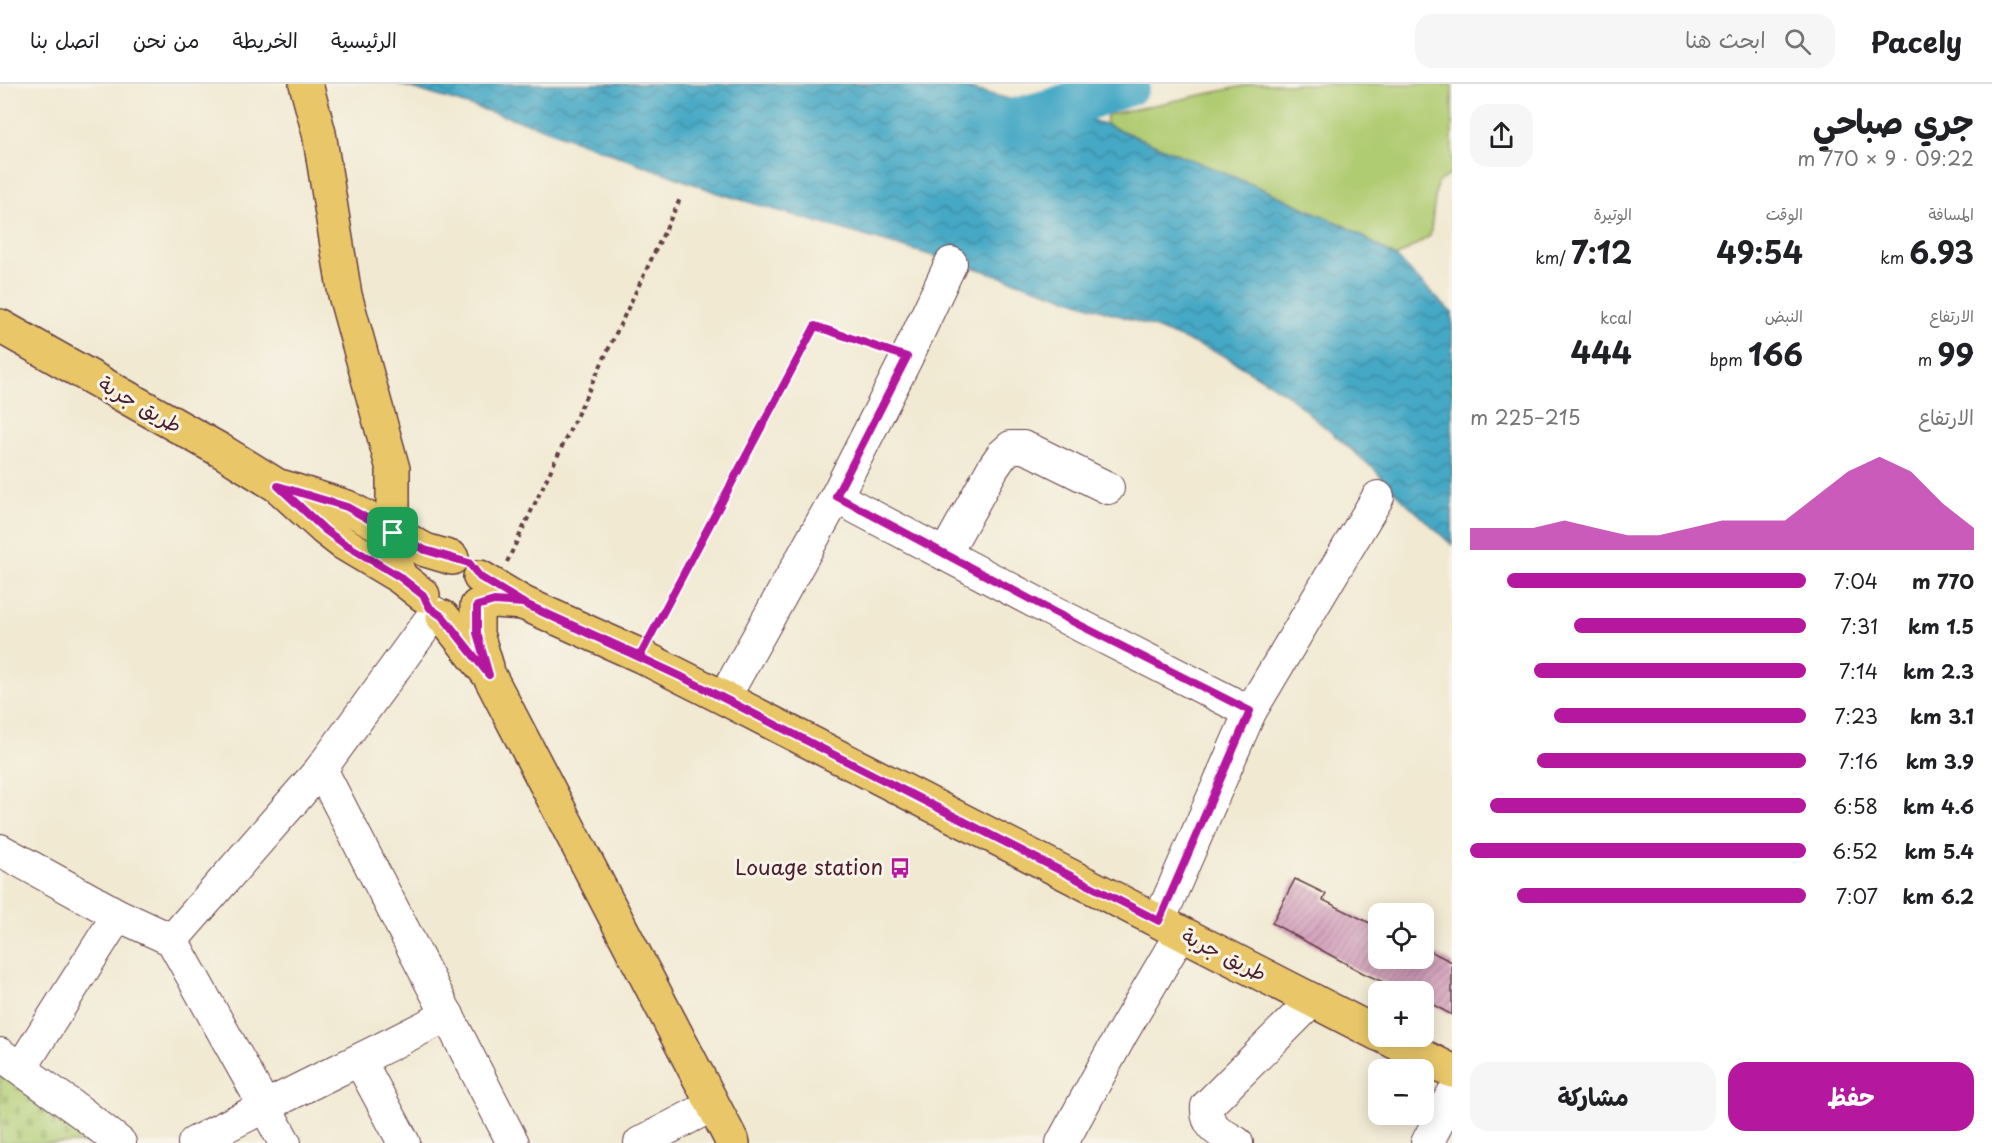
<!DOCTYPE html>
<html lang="ar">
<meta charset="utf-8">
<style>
body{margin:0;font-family:"Playpen Sans","Playpen Sans Arabic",sans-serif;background:#f6f6f6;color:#202124;direction:rtl;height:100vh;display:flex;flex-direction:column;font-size:22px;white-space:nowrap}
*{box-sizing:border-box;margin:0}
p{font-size:20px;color:#757577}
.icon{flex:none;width:33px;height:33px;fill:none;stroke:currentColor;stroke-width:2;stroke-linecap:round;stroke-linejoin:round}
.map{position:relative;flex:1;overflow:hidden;direction:ltr}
.details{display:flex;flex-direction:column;background:#fff;width:540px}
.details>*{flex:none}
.controls{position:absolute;left:1368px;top:819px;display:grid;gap:12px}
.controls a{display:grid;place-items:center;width:66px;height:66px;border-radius:12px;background:#fff;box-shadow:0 3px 15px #0003;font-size:30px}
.pin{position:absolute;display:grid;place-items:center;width:51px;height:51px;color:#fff;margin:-26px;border-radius:12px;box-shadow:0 3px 9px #0006}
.round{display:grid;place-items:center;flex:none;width:63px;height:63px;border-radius:18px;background:#f6f6f6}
.headline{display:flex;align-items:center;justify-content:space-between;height:102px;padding:0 18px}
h1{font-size:33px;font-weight:700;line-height:45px}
.metrics{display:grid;grid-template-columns:repeat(3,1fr);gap:9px;height:102px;padding:6px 18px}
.metrics div{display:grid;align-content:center}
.metrics b{font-size:30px;font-weight:700}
.metrics small{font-size:16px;font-weight:400}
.metrics p{font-size:16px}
.chart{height:168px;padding:12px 18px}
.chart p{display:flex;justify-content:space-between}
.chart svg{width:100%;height:108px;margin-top:6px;fill:#b5179e;opacity:.7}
.primary-button{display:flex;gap:12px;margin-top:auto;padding:12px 18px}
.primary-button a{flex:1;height:69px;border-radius:18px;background:#b5179e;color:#fff;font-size:24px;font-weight:700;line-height:69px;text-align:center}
.primary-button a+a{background:#f6f6f6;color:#202124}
ul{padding:0 18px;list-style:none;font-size:20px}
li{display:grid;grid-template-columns:96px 72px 1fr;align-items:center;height:45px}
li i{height:15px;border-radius:8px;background:#b5179e}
header{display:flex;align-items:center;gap:36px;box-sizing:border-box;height:84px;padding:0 30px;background:#fff;border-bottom:2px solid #e0e0e0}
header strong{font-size:28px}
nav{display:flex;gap:33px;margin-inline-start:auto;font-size:21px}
.search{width:420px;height:54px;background:#f6f6f6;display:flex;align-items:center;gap:15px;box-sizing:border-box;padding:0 21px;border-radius:18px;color:#757577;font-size:22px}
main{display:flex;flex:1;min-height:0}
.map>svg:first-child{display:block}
.green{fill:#b0cc72;stroke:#7d764e;stroke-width:1.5}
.cemetery{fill:url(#cemetery-stones);stroke:#7d764e;stroke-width:1.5}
.water{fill:url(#water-waves);stroke:#486478;stroke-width:1.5}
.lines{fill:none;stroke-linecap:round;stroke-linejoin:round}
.river{stroke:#45a8c5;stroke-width:44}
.building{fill:url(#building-hatch)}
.minor-casing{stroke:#633d44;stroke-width:34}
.major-casing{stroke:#633d44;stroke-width:36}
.path{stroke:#633d44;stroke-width:4;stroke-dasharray:4.5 4.5;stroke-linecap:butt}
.minor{stroke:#fff;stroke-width:32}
.major{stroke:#e9c769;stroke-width:33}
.route-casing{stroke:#fff;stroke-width:12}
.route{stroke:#b5179e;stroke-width:8}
.labels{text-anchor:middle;stroke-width:6;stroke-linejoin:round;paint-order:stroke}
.street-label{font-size:21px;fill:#4a1f2b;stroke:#f7f3e8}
.poi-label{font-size:21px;fill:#4a1f2b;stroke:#f7f3e8;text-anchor:end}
</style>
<header>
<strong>Pacely</strong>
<div class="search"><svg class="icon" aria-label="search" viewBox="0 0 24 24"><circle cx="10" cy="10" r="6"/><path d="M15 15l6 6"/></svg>ابحث هنا</div>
<nav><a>الرئيسية</a><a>الخريطة</a><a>من نحن</a><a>اتصل بنا</a></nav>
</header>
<main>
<section class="details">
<div class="headline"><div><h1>جري صباحي</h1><p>09:22 · 9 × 770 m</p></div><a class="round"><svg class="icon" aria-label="share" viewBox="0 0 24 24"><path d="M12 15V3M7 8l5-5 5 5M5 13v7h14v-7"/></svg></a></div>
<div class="metrics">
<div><p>المسافة</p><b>6.93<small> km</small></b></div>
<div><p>الوقت</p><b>49:54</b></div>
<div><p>الوتيرة</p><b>7:12<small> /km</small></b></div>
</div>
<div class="metrics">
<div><p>الارتفاع</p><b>99<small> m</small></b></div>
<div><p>النبض</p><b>166<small> bpm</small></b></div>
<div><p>kcal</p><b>444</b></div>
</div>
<div class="chart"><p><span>الارتفاع</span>215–225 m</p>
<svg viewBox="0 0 160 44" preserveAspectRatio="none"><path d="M0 44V35L10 35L20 35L30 32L40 35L50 38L60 38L70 35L80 32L90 32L100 32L110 22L120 12L130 6L140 12L150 25L160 35V44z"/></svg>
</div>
<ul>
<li><b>770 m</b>7:04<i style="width:89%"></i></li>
<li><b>1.5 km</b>7:31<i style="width:69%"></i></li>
<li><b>2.3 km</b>7:14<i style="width:81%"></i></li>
<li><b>3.1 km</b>7:23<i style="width:75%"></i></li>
<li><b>3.9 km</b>7:16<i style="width:80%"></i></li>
<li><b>4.6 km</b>6:58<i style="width:94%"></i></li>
<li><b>5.4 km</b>6:52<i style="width:100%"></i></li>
<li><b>6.2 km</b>7:07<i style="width:86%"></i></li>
</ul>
<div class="primary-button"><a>حفظ</a><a>مشاركة</a></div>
</section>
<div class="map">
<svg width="1452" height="1059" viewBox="0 0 1452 1059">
<defs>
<pattern id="cemetery-stones" width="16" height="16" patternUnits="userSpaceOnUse" patternTransform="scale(1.5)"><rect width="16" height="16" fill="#b0cc72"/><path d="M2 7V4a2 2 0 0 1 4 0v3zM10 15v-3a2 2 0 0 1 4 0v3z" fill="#99af63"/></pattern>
<pattern id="water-waves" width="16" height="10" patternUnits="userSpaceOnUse" patternTransform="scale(1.5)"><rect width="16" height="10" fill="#45a8c5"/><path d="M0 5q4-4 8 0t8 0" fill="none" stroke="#3c88a0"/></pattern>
<pattern id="building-hatch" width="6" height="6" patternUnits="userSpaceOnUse" patternTransform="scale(1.5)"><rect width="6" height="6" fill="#d29cba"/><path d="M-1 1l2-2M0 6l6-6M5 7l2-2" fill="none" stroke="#ac7f97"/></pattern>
</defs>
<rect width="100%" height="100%" fill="#f7f3e8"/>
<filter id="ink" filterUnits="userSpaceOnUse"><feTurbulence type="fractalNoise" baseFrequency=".0167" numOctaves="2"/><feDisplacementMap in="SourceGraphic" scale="12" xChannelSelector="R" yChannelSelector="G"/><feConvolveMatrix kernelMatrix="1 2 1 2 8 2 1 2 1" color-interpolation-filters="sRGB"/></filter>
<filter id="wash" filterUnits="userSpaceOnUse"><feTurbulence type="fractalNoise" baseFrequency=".008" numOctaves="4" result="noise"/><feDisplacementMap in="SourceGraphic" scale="24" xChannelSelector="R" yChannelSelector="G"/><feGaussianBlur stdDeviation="1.35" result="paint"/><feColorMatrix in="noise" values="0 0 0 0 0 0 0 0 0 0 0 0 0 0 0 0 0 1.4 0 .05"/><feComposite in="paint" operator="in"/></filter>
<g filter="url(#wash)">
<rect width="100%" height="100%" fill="#f1e9d2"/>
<path class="green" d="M 1253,0 L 1452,0 L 1452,89 L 1437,99 L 1430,152 L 1396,173 L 1347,143 L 1263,105 L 1105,40 L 1107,31 Z"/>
<path class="cemetery" d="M 0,986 L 110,1059 L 0,1059 Z"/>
<path class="water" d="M 398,0 L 952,0 L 1105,40 L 1263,105 L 1347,143 L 1396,173 L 1452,229 L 1452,461 L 1398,411 L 1375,386 L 1285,309 L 1223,271 L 1148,241 L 978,185 L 721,110 L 534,41 Z"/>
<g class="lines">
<path class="river" d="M 993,42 L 1057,25 L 1128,0"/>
</g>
<g id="blocks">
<path class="building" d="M 1295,795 L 1326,810 L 1323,816 L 1378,843 L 1378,874 L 1424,874 L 1424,864 L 1452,878 L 1452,931 L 1424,916 L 1424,908 L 1405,908 L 1363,889 L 1272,839 Z"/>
</g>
</g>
<g filter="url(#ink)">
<use href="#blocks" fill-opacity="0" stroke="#633d44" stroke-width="1.5"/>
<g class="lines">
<g class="minor-casing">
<g id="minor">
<path d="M 836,413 L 1054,528 L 1250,628"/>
<path d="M 945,470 L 993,384 L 1002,371 L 1011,363 L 1023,363 L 1033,367 L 1108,404"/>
<path d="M 724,614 L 836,413 L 907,273 L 951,179"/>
<path d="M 321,685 L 513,1059"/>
<path d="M 0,766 L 118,831 L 172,856 L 285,1059"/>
<path d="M 1159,837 L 1250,628 L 1378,413"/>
<path d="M 172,856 L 321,685 L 435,529"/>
<path d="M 0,970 L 82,1029 L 120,1059"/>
<path d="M 360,977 L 404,1059"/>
<path d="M 21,984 L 118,831"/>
<path d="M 194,1059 C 277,1015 363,975 448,931"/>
<path d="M 640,1059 L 713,1021"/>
<path d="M 1062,1059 L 1121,951 L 1181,849"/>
<path d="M 1237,1059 C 1221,1049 1205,1043 1207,1022 L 1313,916"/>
<path d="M 1427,1059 L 1452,1011"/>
</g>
</g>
<g class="major-casing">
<g id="major">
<path d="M 306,0 L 319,49 L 345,211 L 393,385 L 393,472 L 400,493"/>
<path d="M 0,242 L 220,366 L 278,402 L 325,445 L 343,459 L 400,493 L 423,511"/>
<path d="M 283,403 L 347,423 L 425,466 L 452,474"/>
<path d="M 480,493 L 523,519 L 641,572 L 724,614 L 1378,950"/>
<path d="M 443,533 L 489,591 L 733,1059"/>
<path d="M 487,583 L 477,550 L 477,522 L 494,517 L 523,519"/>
<path d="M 1383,952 L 1452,987"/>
</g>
</g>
<g class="path">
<path d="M 507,478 L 680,115"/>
<path d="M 654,548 L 815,242 L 881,265"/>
</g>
<use href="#minor" class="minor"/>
<use href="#major" class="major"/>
</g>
</g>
<g class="lines" filter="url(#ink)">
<g class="route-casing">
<path id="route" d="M 393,449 L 347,423 L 278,402 L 325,446 L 343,459 L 400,493 L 423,511 L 430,524 L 443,533 L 489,591 L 477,549 L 477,522 L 494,517 L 523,519 L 682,593 L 1159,837 L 1250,627 L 1054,528 L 836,412 L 907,273 L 815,242 L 640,572 L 523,519 L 480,493 L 469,479 L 425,466 L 393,449"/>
</g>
<use href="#route" class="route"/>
</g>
<defs>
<g id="bus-bare" transform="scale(1.62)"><path d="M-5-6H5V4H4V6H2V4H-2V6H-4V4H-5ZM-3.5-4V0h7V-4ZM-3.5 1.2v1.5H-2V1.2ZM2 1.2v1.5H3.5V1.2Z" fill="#b5179e" stroke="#f7f3e8" stroke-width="2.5" paint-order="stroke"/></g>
</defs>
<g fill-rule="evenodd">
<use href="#bus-bare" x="900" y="784"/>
</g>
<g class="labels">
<g class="street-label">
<text transform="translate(140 321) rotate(30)" y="7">طريق جربة</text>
<text transform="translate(1224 871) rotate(27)" y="7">طريق جربة</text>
</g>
<g class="poi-label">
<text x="883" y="791">Louage station</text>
</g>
</g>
</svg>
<div class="controls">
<a><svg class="icon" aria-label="locate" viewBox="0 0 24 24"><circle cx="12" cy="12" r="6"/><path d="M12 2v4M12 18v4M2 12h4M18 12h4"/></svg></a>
<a>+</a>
<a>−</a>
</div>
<div class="pin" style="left:393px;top:449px;background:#1e9e55"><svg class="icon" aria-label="arrive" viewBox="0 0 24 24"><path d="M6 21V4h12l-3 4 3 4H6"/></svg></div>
</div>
</main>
